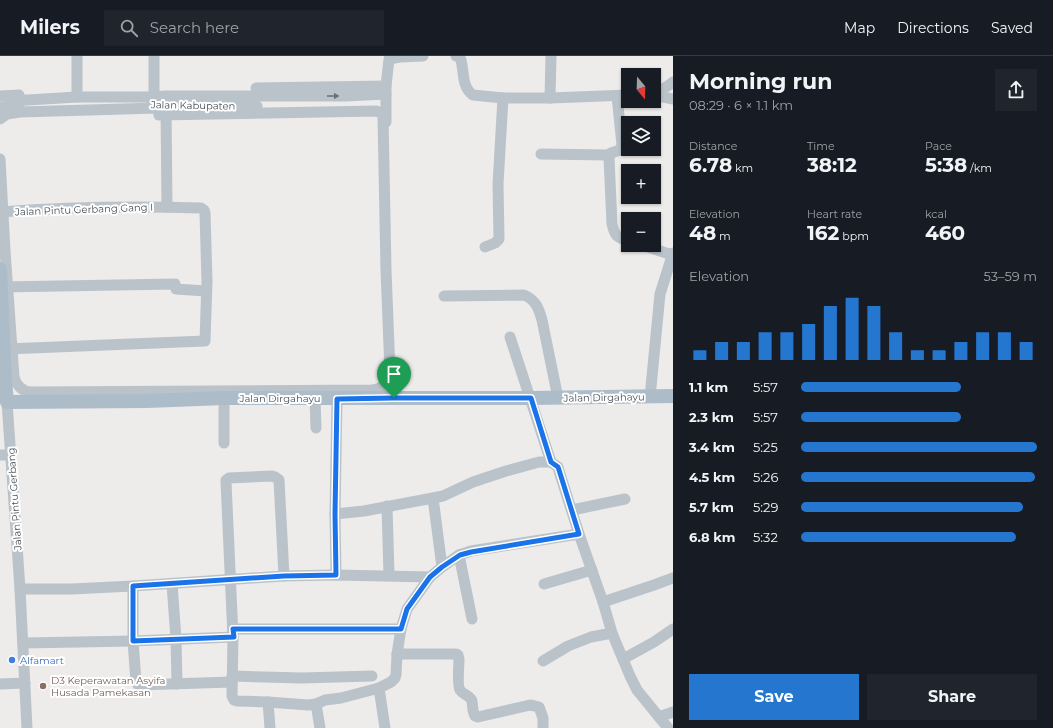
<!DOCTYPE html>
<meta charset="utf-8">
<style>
body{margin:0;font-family:Montserrat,sans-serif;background:#20242c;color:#f1f3f6;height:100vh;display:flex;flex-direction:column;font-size:15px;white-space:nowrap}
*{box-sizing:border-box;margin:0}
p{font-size:13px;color:#9ea1a6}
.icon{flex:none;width:22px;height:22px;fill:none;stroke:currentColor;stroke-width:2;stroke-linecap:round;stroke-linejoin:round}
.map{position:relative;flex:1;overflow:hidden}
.panel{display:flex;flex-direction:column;background:#171b24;width:380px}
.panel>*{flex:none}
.needle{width:26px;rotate:161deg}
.buttons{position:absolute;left:621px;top:12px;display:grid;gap:8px}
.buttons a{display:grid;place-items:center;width:40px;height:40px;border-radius:0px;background:#171b24;box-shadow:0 1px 3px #0004;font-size:20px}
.pin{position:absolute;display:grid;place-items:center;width:34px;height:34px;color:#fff;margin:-41px -17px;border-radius:50% 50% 50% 0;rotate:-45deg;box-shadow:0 0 4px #0007}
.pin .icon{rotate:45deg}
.round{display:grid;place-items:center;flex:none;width:42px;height:42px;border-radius:0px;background:#20242c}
.head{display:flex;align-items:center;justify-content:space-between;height:68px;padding:0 16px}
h1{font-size:22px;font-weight:700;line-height:30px}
.figures{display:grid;grid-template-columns:repeat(3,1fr);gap:6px;height:68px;padding:4px 16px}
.figures div{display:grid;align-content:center}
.figures b{font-size:20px;font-weight:700}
.figures small{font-size:11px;font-weight:400}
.figures p{font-size:11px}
.chart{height:112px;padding:8px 16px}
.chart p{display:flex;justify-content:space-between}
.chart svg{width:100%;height:72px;margin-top:4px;stroke:#2476cf;stroke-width:6}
.cta{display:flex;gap:8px;margin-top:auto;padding:8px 16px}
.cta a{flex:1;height:46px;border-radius:0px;background:#2476cf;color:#fff;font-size:16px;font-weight:700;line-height:46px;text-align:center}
.cta a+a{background:#20242c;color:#f1f3f6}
ul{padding:0 16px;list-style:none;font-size:13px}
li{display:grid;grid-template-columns:64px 48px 1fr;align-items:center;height:30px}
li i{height:10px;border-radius:5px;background:#2476cf}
header{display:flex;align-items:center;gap:24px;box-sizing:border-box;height:56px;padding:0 20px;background:#171b24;border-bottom:1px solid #363941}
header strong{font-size:19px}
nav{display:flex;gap:22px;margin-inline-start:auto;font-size:14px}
.search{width:280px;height:36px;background:#20242c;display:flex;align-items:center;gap:10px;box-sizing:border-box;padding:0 14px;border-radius:0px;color:#9ea1a6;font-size:15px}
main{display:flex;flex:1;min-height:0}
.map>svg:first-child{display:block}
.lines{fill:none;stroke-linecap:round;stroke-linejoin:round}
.minor{stroke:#bac3ca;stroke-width:11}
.major{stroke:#acbcc9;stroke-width:14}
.oneway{fill:#68727a}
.route-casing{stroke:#fff;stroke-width:8}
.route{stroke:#1a73e8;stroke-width:5}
.shop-dot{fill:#3f7fe0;stroke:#fff;stroke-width:1.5}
.education-dot{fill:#8d6e63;stroke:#fff;stroke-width:1.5}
.labels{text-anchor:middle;stroke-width:4;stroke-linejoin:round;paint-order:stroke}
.street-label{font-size:10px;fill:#454f57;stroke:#fff}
.shop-label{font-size:10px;fill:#366cbe;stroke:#fff;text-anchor:start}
.education-label{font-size:10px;fill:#785e54;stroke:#fff;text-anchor:start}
</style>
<header>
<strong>Milers</strong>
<div class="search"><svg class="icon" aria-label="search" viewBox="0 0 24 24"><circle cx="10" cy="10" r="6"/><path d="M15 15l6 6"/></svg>Search here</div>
<nav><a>Map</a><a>Directions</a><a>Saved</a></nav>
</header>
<main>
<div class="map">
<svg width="673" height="672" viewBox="0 0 673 672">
<rect width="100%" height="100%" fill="#eeebeb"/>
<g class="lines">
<g class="minor">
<path d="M 456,0 L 459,1 L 461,4 C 464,16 462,32 473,39 L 503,42 L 550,42 L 628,39"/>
<path d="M 256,32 L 386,30"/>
<path d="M 654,37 C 661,34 668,31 673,26"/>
<path d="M 654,39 L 673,43"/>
<path d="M 0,40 L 19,39"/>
<path d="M 617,40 L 622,89 L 620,94 L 611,97 L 609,102 L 612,168 C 615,180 616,181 628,185"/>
<path d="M 77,41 L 77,0"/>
<path d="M 550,42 L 551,0"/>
<path d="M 11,45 L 77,41 L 153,41 L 166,40 L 345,40 L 386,38"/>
<path d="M 152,48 L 154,35 L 154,0"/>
<path d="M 151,49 L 257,50"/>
<path d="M 0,51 L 19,50"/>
<path d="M 166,52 L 167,151"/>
<path d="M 0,63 L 7,58 L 20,56 L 158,52 L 159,59 L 376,55 L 382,57 L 383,61 L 386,214 L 390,316 L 388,324 L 386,328 L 378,333 L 372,334 L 31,336 C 22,335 16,329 14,321 L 5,195 L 0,103"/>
<path d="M 386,66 L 386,30 L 389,3 L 400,1 L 423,0"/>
<path d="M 541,98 L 609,99"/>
<path d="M 0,156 C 67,151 134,150 201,152 L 204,154 L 205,157 L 207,225 L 205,285 L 6,293"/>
<path d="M 642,189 L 672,199"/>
<path d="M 485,191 L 495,187 L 499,183 L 498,128 L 503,42"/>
<path d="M 1,231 L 175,228 L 176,233 L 206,235"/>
<path d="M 444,240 L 524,239 C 536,244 539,253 542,264 L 558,342"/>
<path d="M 510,281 L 551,406"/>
<path d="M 394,315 L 394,342"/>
<path d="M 650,341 L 660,238 L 673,197"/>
<path d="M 224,342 L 224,387"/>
<path d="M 315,343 L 316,372"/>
<path d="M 7,346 L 20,533 L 27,672"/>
<path d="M 0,399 L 10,399"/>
<path d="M 433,442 L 442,511"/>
<path d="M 387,450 L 389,519"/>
<path d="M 572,454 L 625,443"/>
<path d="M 335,458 L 364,455 L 433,442 L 443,440 L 473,426 L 506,415 L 539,406 L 551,406 L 558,411 L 559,415 L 579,478 L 603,546 L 612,577 L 630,620 L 637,634 L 668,672"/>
<path d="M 459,499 L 472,563"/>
<path d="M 336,519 L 335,458 L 337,343"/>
<path d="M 284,520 L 279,424 L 275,421 L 272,420 L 229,422 L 226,424 L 226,426 L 233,581 L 232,640 L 234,644 L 237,645 L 268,646 L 308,649 L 316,648 L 325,644 L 341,642 L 379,632 L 391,626 L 395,622 L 396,619 L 397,598 L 401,573"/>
<path d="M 172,528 L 176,583 L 177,628"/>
<path d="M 544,528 L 592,514"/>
<path d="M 133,530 L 133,585 L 136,626 L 138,629 L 232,626"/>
<path d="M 20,533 L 72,533 L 133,530 L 284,520 L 336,519 L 430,521"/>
<path d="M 603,546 L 654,529 L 673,522"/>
<path d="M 233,573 L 401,573 L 407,553 L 430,521 L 442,511 L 459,499 L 471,495 L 579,478"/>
<path d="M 23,587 L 133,585 L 233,581"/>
<path d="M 397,598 L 456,598 L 458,599 L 459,603 C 459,609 457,630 460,634 C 463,639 470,639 472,645 C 473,650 472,655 475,660 L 478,661 L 530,649 L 535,650 L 539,651 L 543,662 L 543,672"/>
<path d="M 623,603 L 654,586 L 673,573"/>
<path d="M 543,605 L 568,590 L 591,581 L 612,577"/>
<path d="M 232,620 L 302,622 L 372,620"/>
<path d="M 0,628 L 25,627"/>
<path d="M 379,632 L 385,672"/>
<path d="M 268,646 L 270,672"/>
<path d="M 316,648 L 320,672"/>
<path d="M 659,661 L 673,656"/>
</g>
<path class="major" d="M 0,213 L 5,325 L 7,346 L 147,345 L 224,342 L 531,342 L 673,340"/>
</g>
<defs><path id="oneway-solid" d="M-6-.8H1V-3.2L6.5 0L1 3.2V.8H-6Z"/></defs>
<use class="oneway" href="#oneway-solid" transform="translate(333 40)"/>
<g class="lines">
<g class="route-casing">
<path id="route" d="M 394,342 L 531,342 L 551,406 L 558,411 L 559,414 L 579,478 L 471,496 L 460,499 L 442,511 L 430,521 L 407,553 L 401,573 L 233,573 L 234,581 L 133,585 L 133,530 L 284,520 L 336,519 L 335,458 L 337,343 Z"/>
</g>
<use href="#route" class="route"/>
</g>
<circle class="shop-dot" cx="12" cy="604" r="4"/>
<circle class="education-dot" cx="43" cy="630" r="4"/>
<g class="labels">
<g class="street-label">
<text transform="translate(193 49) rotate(1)" y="4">Jalan Kabupaten</text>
<text transform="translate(84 153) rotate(-2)" y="4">Jalan Pintu Gerbang Gang I</text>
<text transform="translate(604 341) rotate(-1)" y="4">Jalan Dirgahayu</text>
<text x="280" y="346">Jalan Dirgahayu</text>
<text transform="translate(14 443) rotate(-94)" y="4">Jalan Pintu Gerbang</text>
</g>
<g class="shop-label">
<text x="20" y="608">Alfamart</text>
</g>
<g class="education-label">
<text x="51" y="628">D3 Keperawatan Asyifa<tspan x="51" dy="12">Husada Pamekasan</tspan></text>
</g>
</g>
</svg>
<div class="buttons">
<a><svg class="needle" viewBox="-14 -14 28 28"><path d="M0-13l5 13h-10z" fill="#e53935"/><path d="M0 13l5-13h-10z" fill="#9ea1a6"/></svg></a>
<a><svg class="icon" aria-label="layers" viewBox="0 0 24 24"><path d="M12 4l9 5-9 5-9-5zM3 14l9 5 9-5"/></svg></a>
<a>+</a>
<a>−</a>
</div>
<div class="pin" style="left:394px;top:342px;background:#1e9e55"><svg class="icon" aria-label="arrive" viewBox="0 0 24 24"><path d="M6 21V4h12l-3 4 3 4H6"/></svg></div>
</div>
<section class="panel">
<div class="head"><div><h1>Morning run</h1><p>08:29 · 6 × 1.1 km</p></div><a class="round"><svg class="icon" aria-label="share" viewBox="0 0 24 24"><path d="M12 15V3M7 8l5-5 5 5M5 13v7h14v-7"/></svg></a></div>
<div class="figures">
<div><p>Distance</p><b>6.78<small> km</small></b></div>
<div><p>Time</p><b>38:12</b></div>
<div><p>Pace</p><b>5:38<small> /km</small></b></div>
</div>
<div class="figures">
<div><p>Elevation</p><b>48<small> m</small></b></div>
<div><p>Heart rate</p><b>162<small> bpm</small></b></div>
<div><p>kcal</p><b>460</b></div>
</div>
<div class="chart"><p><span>Elevation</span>53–59 m</p>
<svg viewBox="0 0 160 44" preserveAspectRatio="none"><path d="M5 44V38M15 44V33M25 44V33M35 44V27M45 44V27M55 44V22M65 44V11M75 44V6M85 44V11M95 44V27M105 44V38M115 44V38M125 44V33M135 44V27M145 44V27M155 44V33"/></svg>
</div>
<ul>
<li><b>1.1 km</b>5:57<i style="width:68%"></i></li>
<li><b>2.3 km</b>5:57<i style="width:68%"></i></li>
<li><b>3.4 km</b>5:25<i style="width:100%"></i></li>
<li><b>4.5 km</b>5:26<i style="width:99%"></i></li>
<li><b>5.7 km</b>5:29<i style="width:94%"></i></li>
<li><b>6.8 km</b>5:32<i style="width:91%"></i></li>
</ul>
<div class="cta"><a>Save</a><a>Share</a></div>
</section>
</main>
